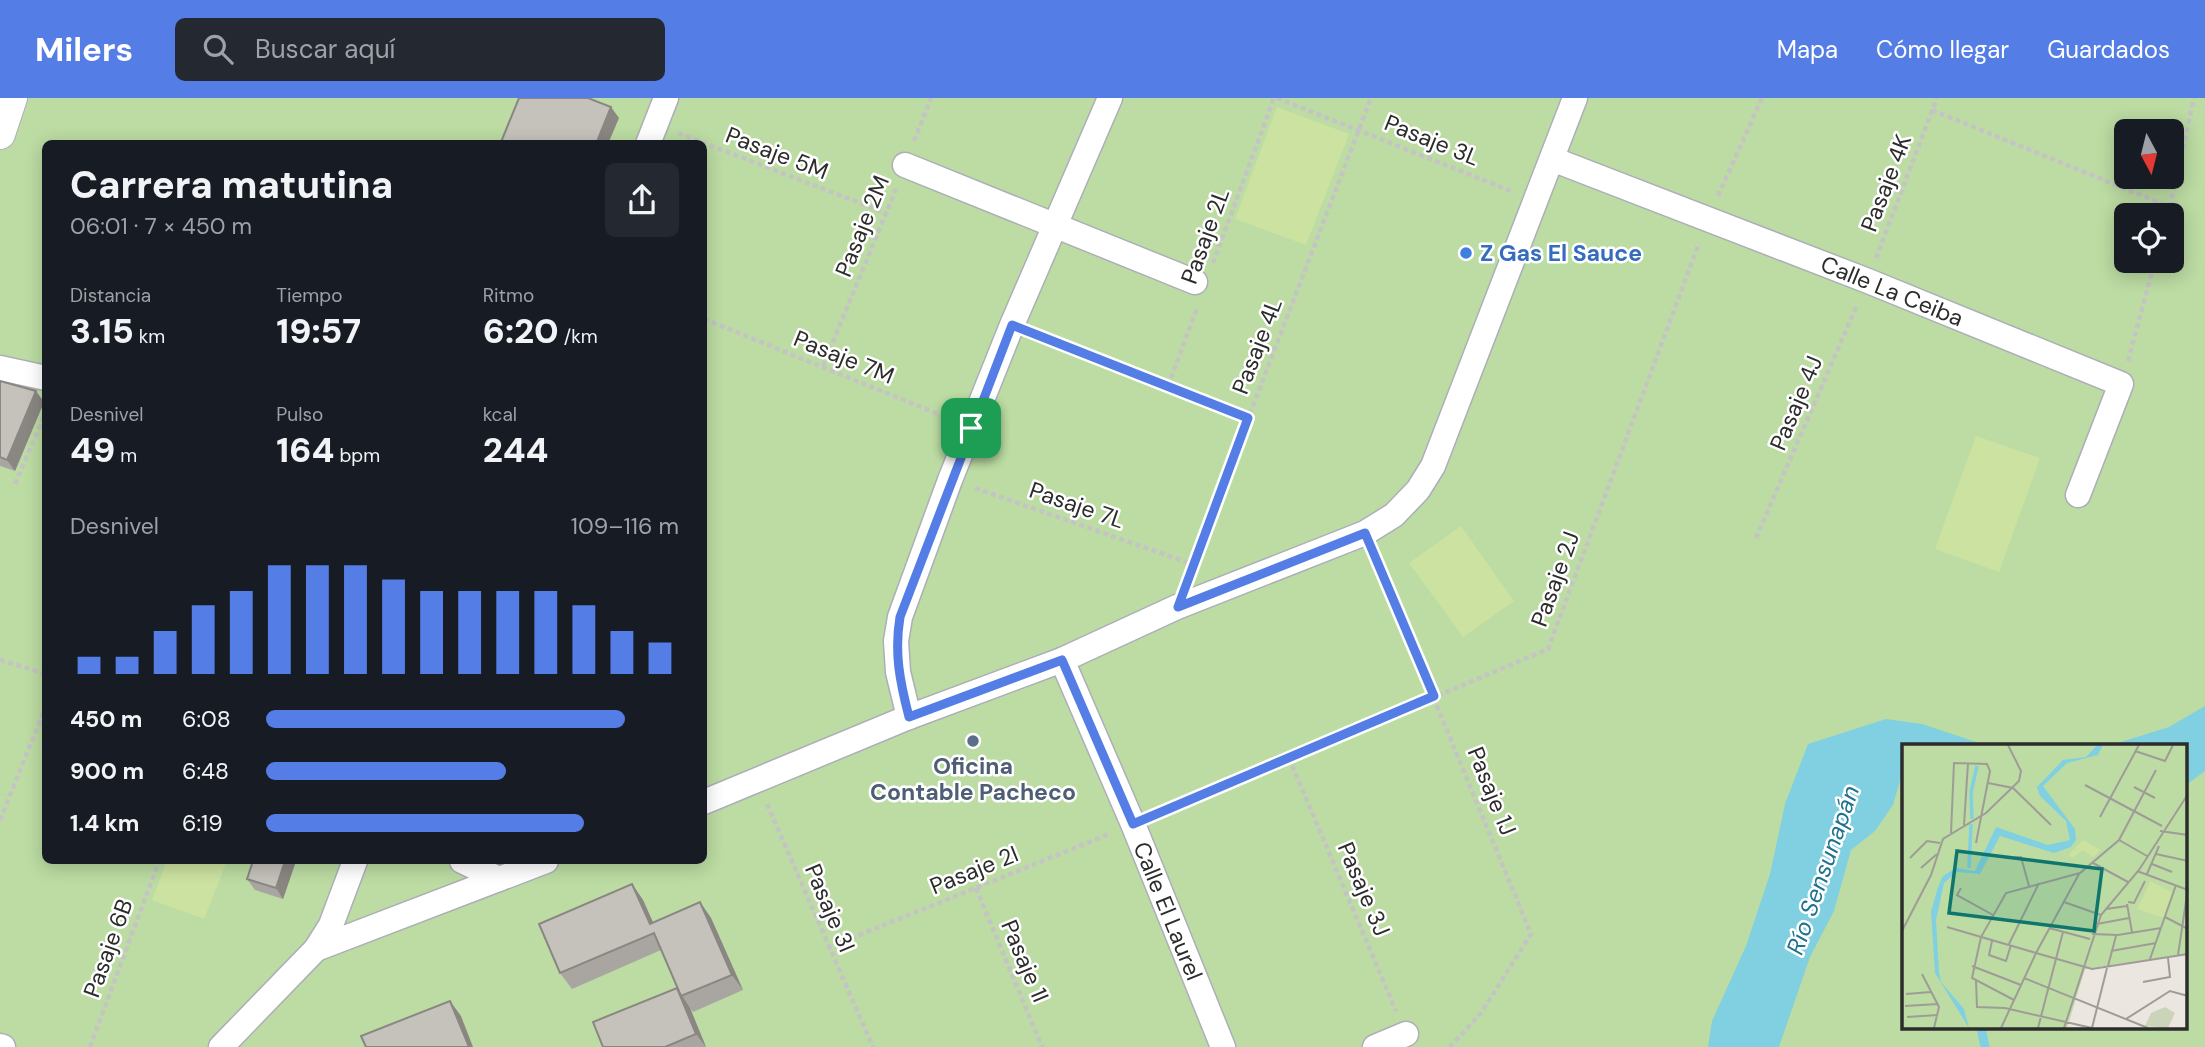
<!DOCTYPE html>
<html lang="es">
<meta charset="utf-8">
<style>
body{margin:0;font-family:"DM Sans",sans-serif;background:#242831;color:#f1f3f6;height:100vh;display:flex;flex-direction:column;font-size:26px;white-space:nowrap}
*{box-sizing:border-box;margin:0}
p{font-size:23px;color:#9ea1a6}
.icon{flex:none;width:38px;height:38px;fill:none;stroke:currentColor;stroke-width:2;stroke-linecap:round;stroke-linejoin:round}
.map{position:relative;flex:1;overflow:hidden}
.side{position:absolute;left:42px;top:42px;width:665px;height:724px;display:flex;flex-direction:column;background:#171b24;border-radius:10px;box-shadow:0 4px 18px #0003}
.side>*{flex:none}
.needle{width:46px;rotate:173deg}
.controls{position:absolute;left:2114px;top:21px;display:grid;gap:14px}
.controls a{display:grid;place-items:center;width:70px;height:70px;border-radius:10px;background:#171b24;box-shadow:0 4px 18px #0003;font-size:35px}
.pin{position:absolute;display:grid;place-items:center;width:60px;height:60px;color:#fff;margin:-30px;border-radius:14px;box-shadow:0 4px 10px #0006}
.round{display:grid;place-items:center;flex:none;width:74px;height:74px;border-radius:10px;background:#242831}
.headline{display:flex;align-items:center;justify-content:space-between;height:119px;padding:0 28px}
h1{font-size:38px;font-weight:800;line-height:52px}
.metrics{display:grid;grid-template-columns:repeat(3,1fr);gap:10px;height:119px;padding:7px 28px}
.metrics div{display:grid;align-content:center}
.metrics b{font-size:35px;font-weight:800}
.metrics small{font-size:19px;font-weight:400}
.metrics p{font-size:19px}
.chart{height:196px;padding:14px 28px}
.chart p{display:flex;justify-content:space-between}
.chart svg{width:100%;height:126px;margin-top:7px;stroke:#547de5;stroke-width:6}
ul{padding:0 28px;list-style:none;font-size:23px}
li{display:grid;grid-template-columns:112px 84px 1fr;align-items:center;height:52px}
li i{height:18px;border-radius:9px;background:#547de5}
header{display:flex;align-items:center;gap:42px;box-sizing:border-box;height:98px;padding:0 35px;background:#547de5;color:#fff}
header strong{font-size:33px}
nav{display:flex;gap:38px;margin-inline-start:auto;font-size:24px}
.search{width:490px;height:63px;background:#242831;display:flex;align-items:center;gap:18px;box-sizing:border-box;padding:0 24px;border-radius:10px;color:#9ea1a6;font-size:26px}
.map>svg:first-child{display:block}
.green{fill:#bcdca3;fill-rule:evenodd}
.pitch{fill:#cce2a1}
.water{fill:#80d0e1}
.lines{fill:none;stroke-linecap:round;stroke-linejoin:round}
.stream{stroke:#80d0e1;stroke-width:9}
.minor-casing{stroke:#adafb7;stroke-width:27}
.tertiary-casing{stroke:#adafb7;stroke-width:32}
.path{stroke:#c4c4c4;stroke-width:4.5;stroke-dasharray:5 3.5;stroke-linecap:butt}
.minor{stroke:#fff;stroke-width:24}
.tertiary{stroke:#fff;stroke-width:30}
.wall{fill:#a9a6a1}
.shaded-wall{fill:#8a8783}
.building{fill:#c5c1bb;stroke:#8a8783;stroke-width:2}
.route-casing{stroke:#fff;stroke-width:14}
.route{stroke:#547de5;stroke-width:9}
.shop-dot{fill:#3f7fe0;stroke:#fff;stroke-width:2.5}
.service-dot{fill:#5c6f8a;stroke:#fff;stroke-width:2.5}
.labels{text-anchor:middle;stroke-width:5;stroke-linejoin:round;paint-order:stroke}
.street-label{font-size:23px;fill:#2c2c2c;stroke:#fff}
.shop-label{font-size:23px;font-weight:bold;fill:#366cbe;stroke:#fff;text-anchor:start}
.service-label{font-size:23px;font-weight:bold;fill:#4e5e75;stroke:#fff}
.water-label{font-size:24px;font-style:italic;fill:#1e728e;stroke:#fff}
.inset-river{fill:none;stroke:#80d0e1;stroke-width:3.5}
.inset-road{fill:none;stroke:#9f9c98;stroke-width:2}
.view{fill:#0f766e;fill-opacity:0.15;stroke:#0f766e;stroke-width:3.5}
.inset-edge{fill:none;stroke:#2c2c2c;stroke-width:3.5}
</style>
<header>
<strong>Milers</strong>
<div class="search"><svg class="icon" aria-label="search" viewBox="0 0 24 24"><circle cx="10" cy="10" r="6"/><path d="M15 15l6 6"/></svg>Buscar aquí</div>
<nav><a>Mapa</a><a>Cómo llegar</a><a>Guardados</a></nav>
</header>
<div class="map">
<svg width="2205" height="949" viewBox="0 0 2205 949">
<rect width="100%" height="100%" fill="#ece6e0"/>
<path class="green" d="M 0,0 L 2205,0 L 2205,949 L 0,949 ZM 2126,33 L 2172,33 L 2172,79 L 2126,79 ZM 46,46 L 704,46 L 704,763 L 46,763 ZM 2126,117 L 2172,117 L 2172,163 L 2126,163 ZM 1904,648 L 2186,648 L 2186,930 L 1904,930 Z"/>
<g class="pitch">
<path d="M 1277,9 L 1349,36 L 1306,147 L 1235,121 Z"/>
<path d="M 1976,338 L 2040,360 L 1999,474 L 1935,451 Z"/>
<path d="M 1461,428 L 1514,503 L 1463,539 L 1409,465 Z"/>
<path d="M 167,763 L 227,763 L 204,821 L 152,802 Z"/>
</g>
<g class="water">
<path d="M 2205,608 L 2205,673 L 2186,687 L 2186,648 L 2108,648 L 2169,629 Z"/>
<path d="M 1886,621 L 1922,626 L 1988,648 L 1904,648 L 1904,679 L 1901,679 L 1893,707 L 1875,733 L 1851,752 L 1834,813 L 1810,859 L 1779,949 L 1708,949 L 1712,923 L 1746,848 L 1770,776 L 1785,706 L 1808,646 Z"/>
</g>
<g class="lines">
<path class="stream" d="M 1981,930 L 1985,949"/>
<g class="minor-casing">
<g id="minor">
<path d="M 648,46 L 666,0"/>
<path d="M 1552,61 L 1868,183 L 2121,286 L 2078,397"/>
<path d="M 905,67 L 1195,184"/>
<path d="M 0,270 L 46,280"/>
<path d="M 1062,562 L 1133,726 L 1223,949"/>
<path d="M 909,619 L 898,574 L 896,543 L 900,519 L 950,382 L 1012,227 L 1110,0"/>
<path d="M 704,704 L 909,619 L 1062,562 L 1177,509 L 1365,435 L 1394,417 L 1418,392 L 1433,368 L 1575,0"/>
<path d="M 462,763 L 499,781"/>
<path d="M 316,851 L 546,763"/>
<path d="M 0,948 L 3,949"/>
<path d="M 221,949 L 316,851 L 331,827 L 355,763"/>
<path d="M 1375,949 L 1406,936"/>
</g>
</g>
<g class="tertiary-casing">
<path id="tertiary" d="M 0,36 L 12,0"/>
</g>
<g class="path">
<path d="M 1277,0 L 1511,93"/>
<path d="M 1932,12 L 2170,109"/>
<path d="M 678,35 L 886,115"/>
<path d="M 914,43 L 931,0"/>
<path d="M 1718,98 L 1762,0"/>
<path d="M 2168,117 L 2194,0"/>
<path d="M 1876,160 L 1937,0"/>
<path d="M 1213,165 L 1274,0"/>
<path d="M 704,221 L 948,320"/>
<path d="M 1034,236 L 1248,320"/>
<path d="M 2128,263 L 2155,163"/>
<path d="M 823,268 L 896,91"/>
<path d="M 1168,288 L 1197,210"/>
<path d="M 15,386 L 46,313"/>
<path d="M 975,390 L 1192,466"/>
<path d="M 1756,440 L 1857,207"/>
<path d="M 1375,458 L 1531,836 L 1481,915 L 1450,949"/>
<path d="M 1189,475 L 1371,0"/>
<path d="M 0,562 L 46,576"/>
<path d="M 1289,660 L 1396,913"/>
<path d="M 767,706 L 873,949"/>
<path d="M 1156,717 L 1548,551 L 1699,145"/>
<path d="M 0,722 L 46,608"/>
<path d="M 976,790 L 1042,949"/>
<path d="M 827,850 L 1109,736"/>
<path d="M 90,949 L 159,763"/>
</g>
<use href="#minor" class="minor"/>
<use href="#tertiary" class="tertiary"/>
</g>
<g class="wall">
<path d="M 0,283 L 44,304 L 15,373 L 0,368 Z"/>
<path d="M 253,763 L 293,763 L 295,766 L 283,801 L 255,792 L 247,781 Z"/>
<path d="M 632,786 L 643,802 L 653,825 L 700,804 L 711,820 L 743,892 L 693,914 L 690,910 L 706,949 L 603,949 L 679,894 L 661,852 L 572,891 L 560,875 Z"/>
</g>
<g class="shaded-wall">
<path d="M 611,9 L 619,20 L 608,46 L 596,46 Z"/>
<path d="M 36,293 L 44,304 L 15,373 L 7,362 Z"/>
<path d="M 285,763 L 293,763 L 295,766 L 283,801 L 276,790 Z"/>
<path d="M 632,786 L 643,802 L 661,842 L 650,826 Z"/>
<path d="M 700,804 L 711,820 L 743,892 L 732,877 Z"/>
<path d="M 677,890 L 690,910 L 706,949 L 696,936 Z"/>
<path d="M 450,903 L 461,918 L 473,949 L 469,949 Z"/>
</g>
<g class="building">
<path d="M 519,0 L 588,0 L 611,9 L 596,46 L 505,46 L 501,44 Z"/>
<path d="M 0,283 L 36,293 L 7,362 L 0,359 Z"/>
<path d="M 253,763 L 285,763 L 276,790 L 247,781 Z"/>
<path d="M 632,786 L 650,826 L 700,804 L 732,877 L 681,898 L 654,835 L 560,875 L 539,826 Z"/>
<path d="M 677,890 L 696,936 L 665,949 L 603,949 L 593,924 Z"/>
<path d="M 450,903 L 469,949 L 366,949 L 361,938 Z"/>
</g>
<g class="lines">
<g class="route-casing">
<path id="route" d="M 1012,227 L 1248,320 L 1178,509 L 1365,435 L 1434,598 L 1133,726 L 1062,562 L 909,619 C 900,584 894,555 900,519 Z"/>
</g>
<use href="#route" class="route"/>
</g>
<circle class="shop-dot" cx="1466" cy="155" r="7"/>
<circle class="service-dot" cx="973" cy="643" r="7"/>
<g class="labels">
<g class="street-label">
<text transform="translate(1432 42) rotate(22)" y="8">Pasaje 3L</text>
<text transform="translate(777 55) rotate(21)" y="8">Pasaje 5M</text>
<text transform="translate(1886 85) rotate(-69)" y="8">Pasaje 4K</text>
<text transform="translate(862 128) rotate(-68)" y="8">Pasaje 2M</text>
<text transform="translate(1205 138) rotate(-70)" y="8">Pasaje 2L</text>
<text transform="translate(1892 193) rotate(22)" y="8">Calle La Ceiba</text>
<text transform="translate(1257 248) rotate(-69)" y="8">Pasaje 4L</text>
<text transform="translate(844 259) rotate(22)" y="8">Pasaje 7M</text>
<text transform="translate(1796 305) rotate(-67)" y="8">Pasaje 4J</text>
<text transform="translate(1077 407) rotate(19)" y="8">Pasaje 7L</text>
<text transform="translate(1555 481) rotate(-70)" y="8">Pasaje 2J</text>
<text transform="translate(1492 693) rotate(68)" y="8">Pasaje 1J</text>
<text transform="translate(974 772) rotate(-22)" y="8">Pasaje 2I</text>
<text transform="translate(1364 791) rotate(67)" y="8">Pasaje 3J</text>
<text transform="translate(830 810) rotate(67)" y="8">Pasaje 3I</text>
<text transform="translate(1168 813) rotate(68)" y="8">Calle El Laurel</text>
<text transform="translate(108 850) rotate(-70)" y="8">Pasaje 6B</text>
<text transform="translate(1025 863) rotate(67)" y="8">Pasaje 1I</text>
</g>
<g class="shop-label">
<text x="1480" y="163">Z Gas El Sauce</text>
</g>
<g class="service-label">
<text x="973" y="676">Oficina<tspan x="973" dy="26">Contable Pacheco</tspan></text>
</g>
<g class="water-label">
<text transform="translate(1823 772) rotate(-71)" y="8">Río Sensunapán</text>
</g>
</g>
<g transform="translate(1902 646)">
<rect width="285" height="285" fill="#ece6e0"/>
<path d="M 0,1 L 285,1 L 285,210 L 183,225 L 165,284 L 0,284 Z" fill="#bcdca3"/>
<path d="M 263,263 L 273,269 L 266,284 L 243,282 L 249,269 Z" fill="#c9d4b9"/>
<path d="M 181,96 L 199,106 L 191,113 L 181,106 L 170,114 L 167,111 L 172,105 L 176,108 L 173,104 ZM 249,137 L 271,149 L 262,174 L 235,165 Z" fill="#cce2a1"/>
<path d="M 195,1 L 201,1 L 196,11 L 165,19 L 141,42 L 173,85 L 174,96 L 169,103 L 152,109 L 98,92 L 78,130 L 55,128 L 42,139 L 34,176 L 37,228 L 39,238 L 62,265 L 67,284 L 33,229 L 29,168 L 36,143 L 41,132 L 54,124 L 73,127 L 94,83 L 146,101 L 168,96 L 164,77 L 138,52 L 135,43 L 161,16 L 184,13 Z" fill="#80d0e1"/>
<path class="inset-river" d="M 70,75 L 69,48 L 75,22M 67,124 L 69,80"/>
<path class="inset-road" d="M 233,7 L 263,17 L 271,1M 86,39 L 111,44 L 149,81M 183,41 L 260,82M 232,43 L 253,54M 198,73 L 237,1M 62,81 L 66,19M 258,87 L 286,91M 49,89 L 52,19 L 85,20 L 88,27 L 74,99M 217,96 L 245,112M 254,110 L 286,117M 8,114 L 25,97 L 38,99M 107,114 L 119,113 L 127,142M 191,119 L 226,138M 250,120 L 270,128M 19,124 L 35,110M 235,127 L 286,146M 245,130 L 257,102M 59,144 L 55,151 L 91,171M 162,158 L 199,171M 226,158 L 232,159 L 243,137M 225,160 L 230,188M 204,165 L 225,162M 263,173 L 286,185M 195,180 L 227,174M 45,183 L 134,209 L 177,130 L 217,96 L 254,26M 147,184 L 188,195M 0,187 L 29,131 L 41,95 L 84,69 L 117,37 L 119,27 L 106,1M 190,190 L 216,191 L 259,184M 90,197 L 87,211 L 104,217 L 109,201M 107,200 L 137,139M 209,207 L 254,199M 276,211 L 286,144M 248,215 L 274,141M 70,222 L 119,241M 206,222 L 214,192M 20,230 L 37,263 L 32,284M 122,234 L 246,284M 74,237 L 75,263 L 103,264 L 190,284 L 205,224M 241,238 L 268,233 L 266,214M 4,250 L 29,248M 112,256 L 70,234 L 79,193 L 104,149 L 178,129M 3,262 L 36,260M 5,273 L 36,271M 224,275 L 268,247 L 286,252M 99,284 L 134,209 L 190,225 L 286,210M 136,284 L 161,188M 162,284 L 199,171 L 237,126 L 286,50"/>
<path class="view" d="M 55,107 L 200,125 L 192,187 L 47,169 Z"/>
<rect width="285" height="285" class="inset-edge"/>
</g>
</svg>
<div class="controls">
<a><svg class="needle" viewBox="-14 -14 28 28"><path d="M0-13l5 13h-10z" fill="#e53935"/><path d="M0 13l5-13h-10z" fill="#9ea1a6"/></svg></a>
<a><svg class="icon" aria-label="locate" viewBox="0 0 24 24"><circle cx="12" cy="12" r="6"/><path d="M12 2v4M12 18v4M2 12h4M18 12h4"/></svg></a>
</div>
<div class="pin" style="left:971px;top:330px;background:#1e9e55"><svg class="icon" aria-label="arrive" viewBox="0 0 24 24"><path d="M6 21V4h12l-3 4 3 4H6"/></svg></div>
<section class="side">
<div class="headline"><div><h1>Carrera matutina</h1><p>06:01 · 7 × 450 m</p></div><a class="round"><svg class="icon" aria-label="share" viewBox="0 0 24 24"><path d="M12 15V3M7 8l5-5 5 5M5 13v7h14v-7"/></svg></a></div>
<div class="metrics">
<div><p>Distancia</p><b>3.15<small> km</small></b></div>
<div><p>Tiempo</p><b>19:57</b></div>
<div><p>Ritmo</p><b>6:20<small> /km</small></b></div>
</div>
<div class="metrics">
<div><p>Desnivel</p><b>49<small> m</small></b></div>
<div><p>Pulso</p><b>164<small> bpm</small></b></div>
<div><p>kcal</p><b>244</b></div>
</div>
<div class="chart"><p><span>Desnivel</span>109–116 m</p>
<svg viewBox="0 0 160 44" preserveAspectRatio="none"><path d="M5 44V38M15 44V38M25 44V29M35 44V20M45 44V15M55 44V6M65 44V6M75 44V6M85 44V11M95 44V15M105 44V15M115 44V15M125 44V15M135 44V20M145 44V29M155 44V33"/></svg>
</div>
<ul>
<li><b>450 m</b>6:08<i style="width:87%"></i></li>
<li><b>900 m</b>6:48<i style="width:58%"></i></li>
<li><b>1.4 km</b>6:19<i style="width:77%"></i></li>
</ul>
</section>
</div>
